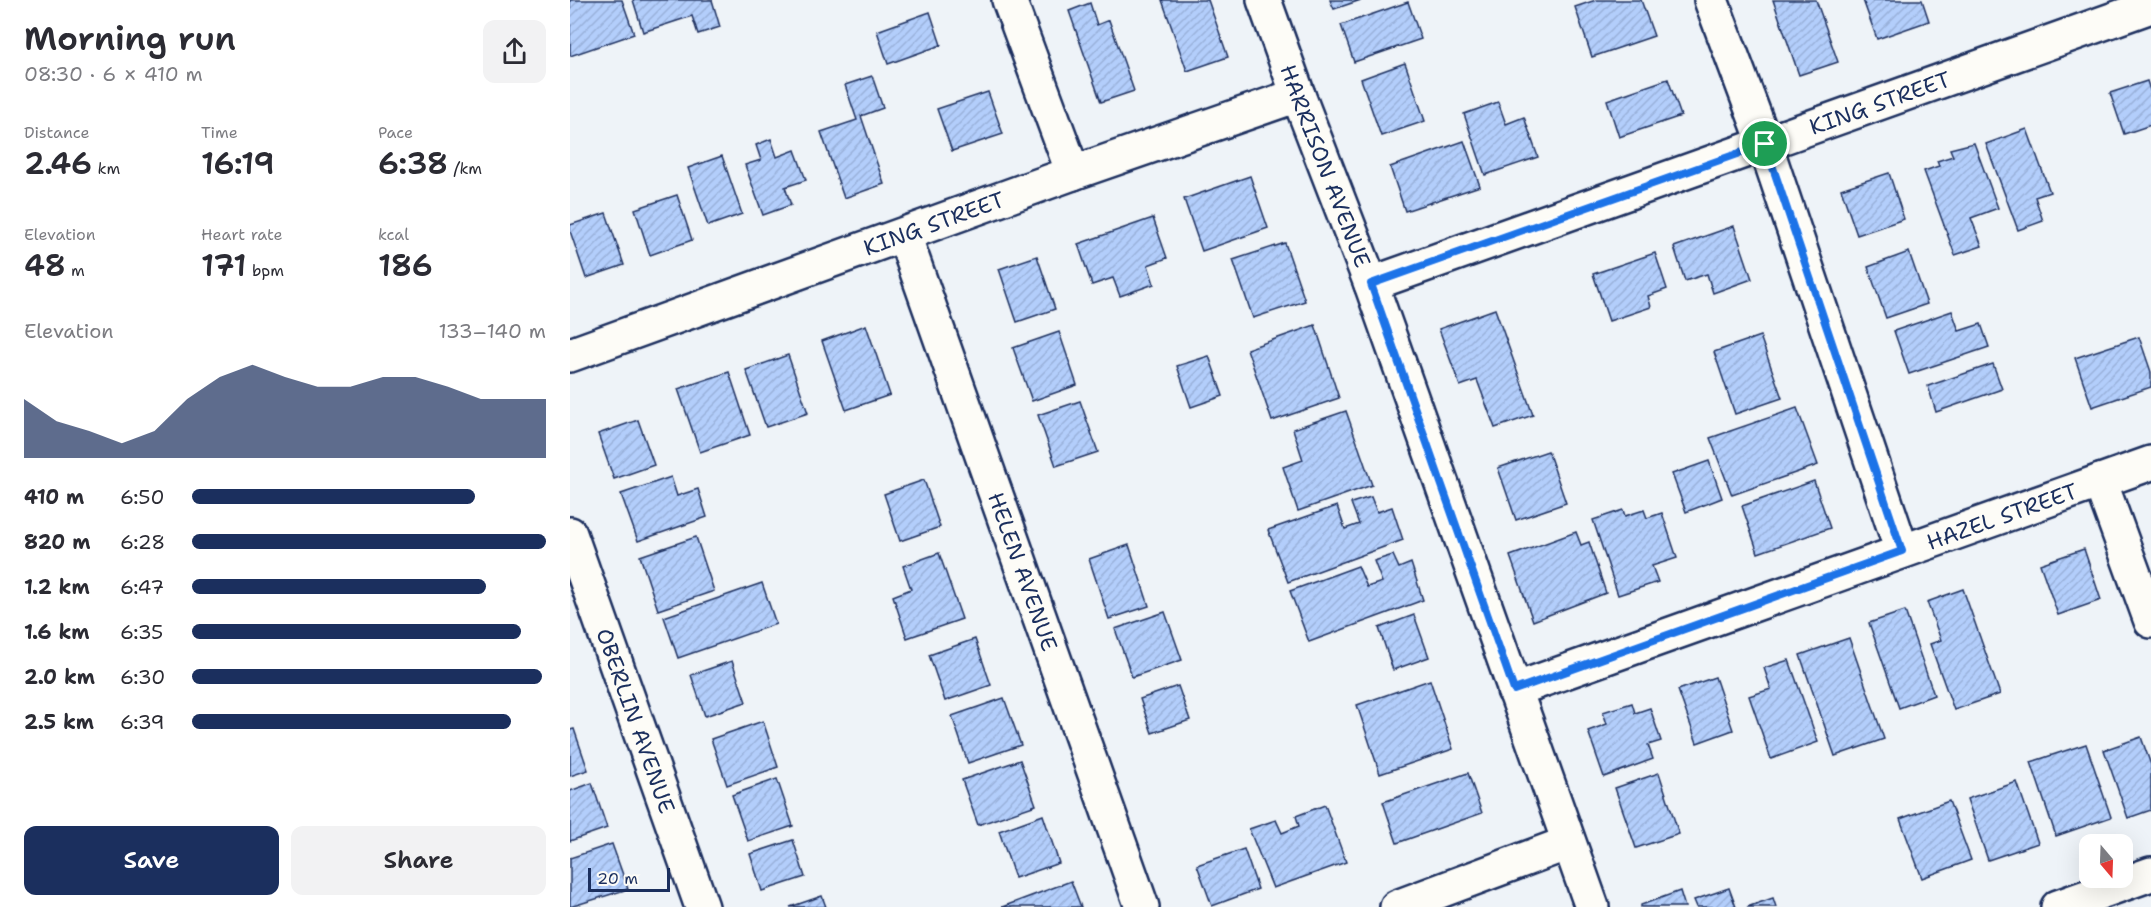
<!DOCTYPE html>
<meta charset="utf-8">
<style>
body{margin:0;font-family:"Shantell Sans",sans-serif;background:#f2f2f3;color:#2b2b33;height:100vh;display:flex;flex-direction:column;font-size:22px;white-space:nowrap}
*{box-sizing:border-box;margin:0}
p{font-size:20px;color:#7c7c81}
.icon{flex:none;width:33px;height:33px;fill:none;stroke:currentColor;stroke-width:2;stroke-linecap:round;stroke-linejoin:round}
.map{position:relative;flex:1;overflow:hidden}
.side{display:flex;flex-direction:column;background:#fff;width:570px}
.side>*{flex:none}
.needle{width:39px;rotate:161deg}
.fabs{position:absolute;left:1509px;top:834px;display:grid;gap:12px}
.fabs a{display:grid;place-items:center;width:54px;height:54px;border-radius:12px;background:#fff;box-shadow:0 6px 24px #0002;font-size:30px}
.scale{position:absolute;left:18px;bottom:15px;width:82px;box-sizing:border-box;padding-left:6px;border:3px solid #1b2f5e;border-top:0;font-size:16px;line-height:21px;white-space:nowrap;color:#1b2f5e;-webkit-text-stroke:4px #fdfcf7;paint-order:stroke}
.pin{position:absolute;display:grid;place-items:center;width:51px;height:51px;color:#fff;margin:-26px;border:3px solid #fff;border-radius:50%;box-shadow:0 2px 6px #0007}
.round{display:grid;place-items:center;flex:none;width:63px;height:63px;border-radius:12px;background:#f2f2f3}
.overview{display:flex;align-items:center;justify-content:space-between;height:102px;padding:0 24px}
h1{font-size:33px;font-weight:600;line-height:45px}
.metrics{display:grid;grid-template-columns:repeat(3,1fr);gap:9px;height:102px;padding:6px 24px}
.metrics div{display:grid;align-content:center}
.metrics b{font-size:30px;font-weight:600}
.metrics small{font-size:16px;font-weight:400}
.metrics p{font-size:16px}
.chart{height:168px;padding:12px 24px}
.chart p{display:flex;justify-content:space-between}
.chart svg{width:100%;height:108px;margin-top:6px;fill:#1b2f5e;opacity:.7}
.action{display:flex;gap:12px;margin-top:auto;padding:12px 24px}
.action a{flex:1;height:69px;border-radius:12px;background:#1b2f5e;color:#fff;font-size:24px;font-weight:600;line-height:69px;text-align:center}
.action a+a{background:#f2f2f3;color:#2b2b33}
ul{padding:0 24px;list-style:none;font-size:20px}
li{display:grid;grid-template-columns:96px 72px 1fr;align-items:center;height:45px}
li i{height:15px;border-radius:8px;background:#1b2f5e}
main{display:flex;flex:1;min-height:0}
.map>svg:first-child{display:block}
.building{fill:url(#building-hatch);stroke:#1b2f5e;stroke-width:1.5}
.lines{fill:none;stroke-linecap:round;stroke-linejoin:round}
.minor-casing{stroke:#1b2f5e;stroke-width:38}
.minor{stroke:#fdfcf7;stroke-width:33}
.route-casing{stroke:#fff;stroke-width:12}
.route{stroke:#1a73e8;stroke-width:8}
.labels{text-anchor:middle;stroke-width:6;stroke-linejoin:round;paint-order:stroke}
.street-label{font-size:22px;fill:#1b2f5e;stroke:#fdfcf7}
</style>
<main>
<section class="side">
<div class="overview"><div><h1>Morning run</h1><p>08:30 · 6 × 410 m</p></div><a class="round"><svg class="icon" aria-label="share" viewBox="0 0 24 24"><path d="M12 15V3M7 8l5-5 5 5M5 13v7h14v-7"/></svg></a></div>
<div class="metrics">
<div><p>Distance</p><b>2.46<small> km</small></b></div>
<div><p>Time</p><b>16:19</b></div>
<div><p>Pace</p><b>6:38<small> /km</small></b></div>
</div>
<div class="metrics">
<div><p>Elevation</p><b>48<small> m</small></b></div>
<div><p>Heart rate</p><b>171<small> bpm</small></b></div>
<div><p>kcal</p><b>186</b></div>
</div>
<div class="chart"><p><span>Elevation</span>133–140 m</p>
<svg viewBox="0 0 160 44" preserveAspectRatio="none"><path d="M0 44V20L10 29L20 33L30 38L40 33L50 20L60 11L70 6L80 11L90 15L100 15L110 11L120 11L130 15L140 20L150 20L160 20V44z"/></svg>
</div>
<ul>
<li><b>410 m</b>6:50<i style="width:80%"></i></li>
<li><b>820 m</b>6:28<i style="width:100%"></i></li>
<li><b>1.2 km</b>6:47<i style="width:83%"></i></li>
<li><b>1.6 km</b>6:35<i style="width:93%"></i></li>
<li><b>2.0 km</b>6:30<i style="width:99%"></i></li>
<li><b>2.5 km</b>6:39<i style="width:90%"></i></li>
</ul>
<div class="action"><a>Save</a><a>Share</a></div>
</section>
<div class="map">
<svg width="1581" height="907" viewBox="0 0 1581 907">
<defs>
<pattern id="building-hatch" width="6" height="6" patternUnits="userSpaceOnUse" patternTransform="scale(1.5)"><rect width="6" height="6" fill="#b3cefb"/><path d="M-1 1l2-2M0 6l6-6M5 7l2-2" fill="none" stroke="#99b1da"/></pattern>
</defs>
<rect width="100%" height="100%" fill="#eef3f8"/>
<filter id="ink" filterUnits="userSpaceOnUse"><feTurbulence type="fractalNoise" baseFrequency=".0167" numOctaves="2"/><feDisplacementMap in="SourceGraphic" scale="12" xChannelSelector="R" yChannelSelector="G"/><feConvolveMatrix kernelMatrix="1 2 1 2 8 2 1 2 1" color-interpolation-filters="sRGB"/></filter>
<g filter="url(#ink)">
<g class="building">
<path d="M 0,0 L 52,0 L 64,34 L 0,56 Z"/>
<path d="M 63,0 L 142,0 L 150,27 L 128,34 L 122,16 L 73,32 Z"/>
<path d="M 592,0 L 638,0 L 658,57 L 617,71 Z"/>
<path d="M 760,0 L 791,0 L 764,9 Z"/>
<path d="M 1026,0 L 1071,0 L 1084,36 L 1022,57 L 1005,7 Z"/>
<path d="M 1203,0 L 1246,0 L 1268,62 L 1229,75 Z"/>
<path d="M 1293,0 L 1352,0 L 1359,21 L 1307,39 Z"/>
<path d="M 838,2 L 851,39 L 784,62 L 771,25 Z"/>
<path d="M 520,3 L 527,25 L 539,20 L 564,91 L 531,102 L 499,11 Z"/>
<path d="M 360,12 L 371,45 L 318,64 L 307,31 Z"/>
<path d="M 835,63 L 855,121 L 811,136 L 791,79 Z"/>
<path d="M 302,76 L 313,108 L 291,116 L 314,184 L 274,198 L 251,132 L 287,120 L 275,85 Z"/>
<path d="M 1098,79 L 1111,116 L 1049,137 L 1037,100 Z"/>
<path d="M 1577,81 L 1581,93 L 1581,125 L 1554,134 L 1540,93 Z"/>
<path d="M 418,92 L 433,134 L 382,151 L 367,109 Z"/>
<path d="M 928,102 L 936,124 L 954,117 L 968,157 L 915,175 L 894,114 Z"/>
<path d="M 1457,129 L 1480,192 L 1465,197 L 1473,221 L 1448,230 L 1416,144 Z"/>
<path d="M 201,139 L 207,157 L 225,150 L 236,180 L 215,187 L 221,205 L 193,215 L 175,165 L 191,160 L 186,145 Z"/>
<path d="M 894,141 L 910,186 L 835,211 L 820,167 Z"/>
<path d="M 1404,143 L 1428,208 L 1401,218 L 1412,246 L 1385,255 L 1354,171 L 1369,166 L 1367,161 L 1383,156 L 1380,149 Z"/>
<path d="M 152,156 L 172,214 L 138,226 L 118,168 Z"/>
<path d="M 1319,173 L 1334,219 L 1287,235 L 1271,189 Z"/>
<path d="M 680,176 L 698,228 L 632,251 L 614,199 Z"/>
<path d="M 107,195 L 122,240 L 80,255 L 65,209 Z"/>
<path d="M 36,213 L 54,265 L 16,278 L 0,231 L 0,225 Z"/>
<path d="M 583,218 L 597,258 L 578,265 L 584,284 L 550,296 L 543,278 L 522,285 L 508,244 Z"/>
<path d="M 1164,226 L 1182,279 L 1143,293 L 1137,274 L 1115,281 L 1104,247 Z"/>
<path d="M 715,243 L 735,301 L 683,318 L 663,260 Z"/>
<path d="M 1339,252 L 1357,304 L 1316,318 L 1298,267 Z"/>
<path d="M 1085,253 L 1097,289 L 1078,296 L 1081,307 L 1039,321 L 1023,274 Z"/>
<path d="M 467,256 L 485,309 L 447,322 L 429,269 Z"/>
<path d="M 925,309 L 963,415 L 925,428 L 907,380 L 890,386 L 869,329 Z"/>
<path d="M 1382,311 L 1389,331 L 1411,324 L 1419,347 L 1339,374 L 1324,331 Z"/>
<path d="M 296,325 L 320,395 L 276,410 L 252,341 Z"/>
<path d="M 745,325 L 769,398 L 702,421 L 677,349 Z"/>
<path d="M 489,332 L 507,385 L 462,401 L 443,348 Z"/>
<path d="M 1190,336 L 1212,398 L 1165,414 L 1144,352 Z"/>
<path d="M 1569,337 L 1581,372 L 1581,387 L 1522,407 L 1505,358 Z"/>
<path d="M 218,355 L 238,413 L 196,427 L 176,370 Z"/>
<path d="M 639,356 L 653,396 L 621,407 L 607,366 Z"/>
<path d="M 1423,364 L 1432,389 L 1366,412 L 1358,386 Z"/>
<path d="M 159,372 L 180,435 L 130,452 L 108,389 Z"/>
<path d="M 510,401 L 528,452 L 486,466 L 468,415 Z"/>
<path d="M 1227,408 L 1248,465 L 1162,495 L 1140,438 Z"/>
<path d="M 776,411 L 802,485 L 728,511 L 713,467 L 733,460 L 723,429 Z"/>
<path d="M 68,420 L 84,465 L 44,479 L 28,434 Z"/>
<path d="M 978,451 L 996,503 L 946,520 L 928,468 Z"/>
<path d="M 1139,461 L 1152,498 L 1116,512 L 1102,474 Z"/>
<path d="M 101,477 L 107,496 L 128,489 L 137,517 L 68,541 L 51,494 Z"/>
<path d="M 354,480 L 370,527 L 330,541 L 314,494 Z"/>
<path d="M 1244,481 L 1260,528 L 1188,553 L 1172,506 Z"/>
<path d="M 801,497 L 807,512 L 822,507 L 833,540 L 718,582 L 698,530 L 767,506 L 775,529 L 789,524 L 781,503 Z"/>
<path d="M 1053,510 L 1055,516 L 1074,510 L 1077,518 L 1092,513 L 1107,558 L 1082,566 L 1088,582 L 1048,595 L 1023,520 Z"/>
<path d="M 1006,532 L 1011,545 L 1019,542 L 1036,593 L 963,621 L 940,556 Z"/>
<path d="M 126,537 L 144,591 L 88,610 L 70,556 Z"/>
<path d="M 559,545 L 579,606 L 539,619 L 519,559 Z"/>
<path d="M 1514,549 L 1531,600 L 1488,615 L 1470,564 Z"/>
<path d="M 369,553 L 392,619 L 337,638 L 323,596 L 341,589 L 333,566 Z"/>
<path d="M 823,555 L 829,568 L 841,563 L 853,600 L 739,642 L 720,591 L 788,566 L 797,587 L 812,582 L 804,561 Z"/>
<path d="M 192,583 L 206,624 L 108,658 L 94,617 Z"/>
<path d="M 1393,589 L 1430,694 L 1384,710 L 1360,644 L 1371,640 L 1357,602 Z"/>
<path d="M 1335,611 L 1364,695 L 1329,708 L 1299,623 Z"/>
<path d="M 595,612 L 612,660 L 562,677 L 545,629 Z"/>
<path d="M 844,615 L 859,657 L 823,670 L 809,628 Z"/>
<path d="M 1279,638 L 1314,739 L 1265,756 L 1230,655 Z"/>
<path d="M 405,639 L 421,685 L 375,701 L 359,655 Z"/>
<path d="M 1219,660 L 1248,742 L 1201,759 L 1179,696 L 1201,689 L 1194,668 Z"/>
<path d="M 162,661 L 176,702 L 135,716 L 121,675 Z"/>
<path d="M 1145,677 L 1163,730 L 1127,743 L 1108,690 Z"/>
<path d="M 860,680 L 883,749 L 810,774 L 787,705 Z"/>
<path d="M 608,686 L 620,720 L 582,733 L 570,699 Z"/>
<path d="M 434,698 L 451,745 L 398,763 L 382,716 Z"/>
<path d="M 1062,703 L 1065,713 L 1080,708 L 1091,741 L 1078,745 L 1083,759 L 1034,777 L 1018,731 L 1037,724 L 1033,712 Z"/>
<path d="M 193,721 L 208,767 L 157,785 L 141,739 Z"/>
<path d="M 4,729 L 18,770 L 0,776 L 0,730 Z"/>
<path d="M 1571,737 L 1581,765 L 1581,810 L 1558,818 L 1534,750 Z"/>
<path d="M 1516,744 L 1541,817 L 1486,836 L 1461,762 Z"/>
<path d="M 450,760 L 466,805 L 408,825 L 392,780 Z"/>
<path d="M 898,773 L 912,813 L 827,843 L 813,802 Z"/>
<path d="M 1089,773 L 1109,834 L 1066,848 L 1045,788 Z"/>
<path d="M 207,779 L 223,826 L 178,841 L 162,795 Z"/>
<path d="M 1447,782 L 1468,843 L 1418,860 L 1397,799 Z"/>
<path d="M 22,783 L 37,828 L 0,841 L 0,791 Z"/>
<path d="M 1379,801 L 1401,860 L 1352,878 L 1330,819 Z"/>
<path d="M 755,805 L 776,862 L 703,888 L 679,829 L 706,820 L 712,833 L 729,826 L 726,816 Z"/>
<path d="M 473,815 L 489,863 L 445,878 L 429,831 Z"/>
<path d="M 223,840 L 235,877 L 192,891 L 180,854 Z"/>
<path d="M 42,844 L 58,889 L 0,907 L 0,858 Z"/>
<path d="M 674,849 L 688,889 L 642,906 L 627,865 Z"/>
<path d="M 501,881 L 511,907 L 432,907 Z"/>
<path d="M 1159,888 L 1166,907 L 1127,907 L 1124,900 Z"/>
<path d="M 1110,891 L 1115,907 L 1071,907 L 1071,905 Z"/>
<path d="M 252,896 L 256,907 L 220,907 Z"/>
<path d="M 1203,898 L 1206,907 L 1177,907 Z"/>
</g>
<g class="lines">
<g class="minor-casing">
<g id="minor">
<path d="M 439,0 L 503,173"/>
<path id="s1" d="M 694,0 L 728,95 L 801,284 L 1022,907"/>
<path d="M 1141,0 L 1195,144 L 1332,551"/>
<path id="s2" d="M 334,235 L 572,907"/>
<path id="s3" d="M 801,284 L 1581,6"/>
<path id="s4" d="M 0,355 L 503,173 L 728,95"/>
<path d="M 1530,481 L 1581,621"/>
<path id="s5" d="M 0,534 L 132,907"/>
<path id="s6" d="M 944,690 L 1581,463"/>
<path d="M 827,907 L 998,843"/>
<path d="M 1488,907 L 1581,874"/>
</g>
</g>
<use href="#minor" class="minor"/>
</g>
</g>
<g class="lines" filter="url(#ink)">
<g class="route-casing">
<path id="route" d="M 1195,144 L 1332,551 L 944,690 L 801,284 Z"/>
</g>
<use href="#route" class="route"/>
</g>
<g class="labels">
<g class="street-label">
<text dy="8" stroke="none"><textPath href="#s3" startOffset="540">KING STREET</textPath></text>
<text dy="8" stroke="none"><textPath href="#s1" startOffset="177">HARRISON AVENUE</textPath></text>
<text dy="8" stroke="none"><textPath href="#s4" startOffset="387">KING STREET</textPath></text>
<text dy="8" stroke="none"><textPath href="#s6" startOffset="518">HAZEL STREET</textPath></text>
<text dy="8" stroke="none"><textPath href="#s2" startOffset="357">HELEN AVENUE</textPath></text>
<text dy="8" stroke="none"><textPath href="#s5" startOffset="198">OBERLIN AVENUE</textPath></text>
</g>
</g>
</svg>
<div class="fabs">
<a><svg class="needle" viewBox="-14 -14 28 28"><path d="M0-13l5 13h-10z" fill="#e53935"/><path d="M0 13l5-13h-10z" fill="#7c7c81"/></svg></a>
</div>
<div class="scale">20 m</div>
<div class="pin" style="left:1195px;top:144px;background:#1e9e55"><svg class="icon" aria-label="arrive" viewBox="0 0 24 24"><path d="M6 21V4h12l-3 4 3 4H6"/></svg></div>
</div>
</main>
